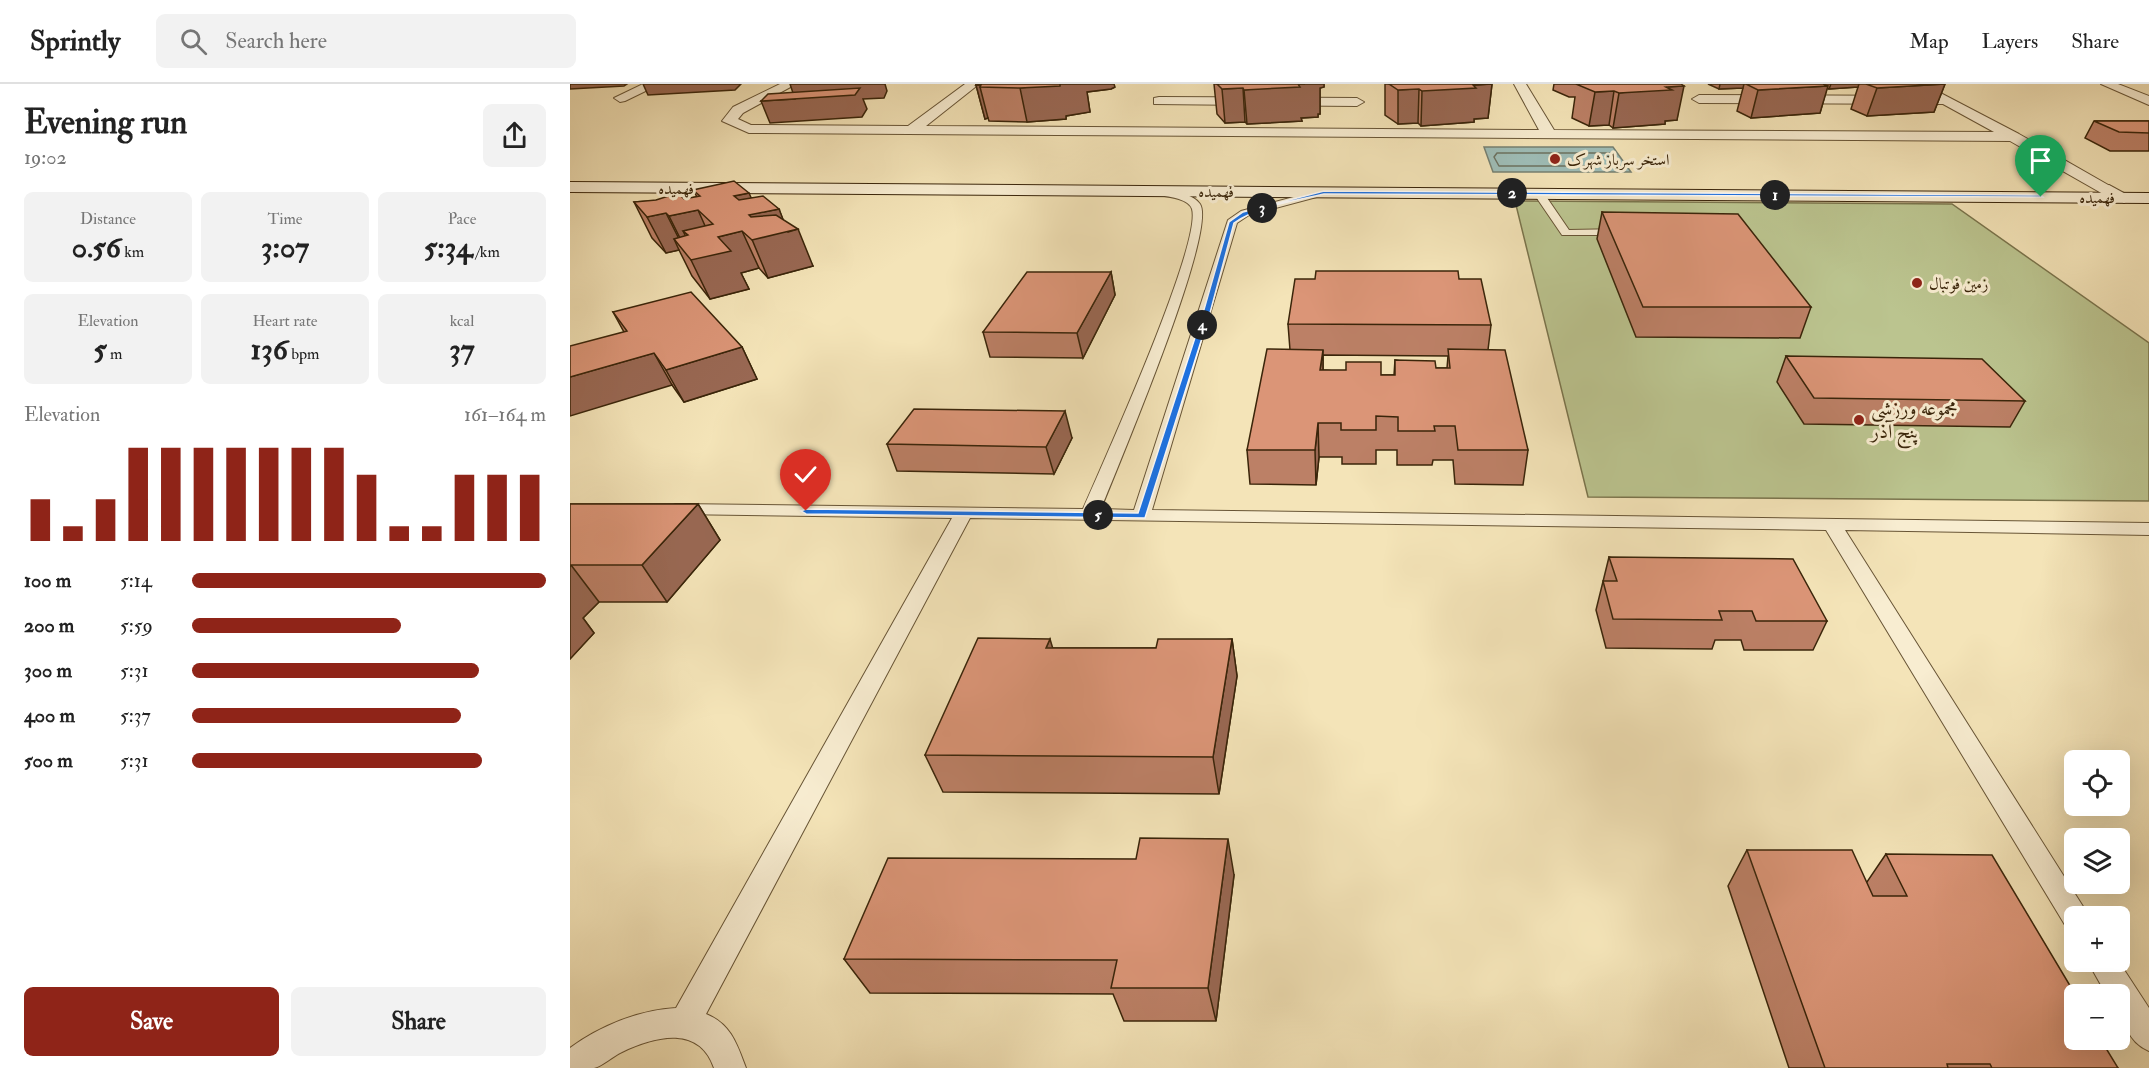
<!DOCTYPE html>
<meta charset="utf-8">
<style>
body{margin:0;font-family:"IM FELL Double Pica",Amiri,serif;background:#f2f2f2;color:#222;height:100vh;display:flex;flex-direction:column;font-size:22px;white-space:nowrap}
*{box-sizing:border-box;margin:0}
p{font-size:20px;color:#767676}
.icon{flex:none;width:33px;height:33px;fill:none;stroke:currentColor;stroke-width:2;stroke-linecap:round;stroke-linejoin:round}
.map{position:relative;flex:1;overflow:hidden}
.details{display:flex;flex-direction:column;background:#fff;width:570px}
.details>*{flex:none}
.controls{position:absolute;left:1494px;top:666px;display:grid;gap:12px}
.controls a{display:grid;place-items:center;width:66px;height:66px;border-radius:9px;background:#fff;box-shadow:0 6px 24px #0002;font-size:30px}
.pin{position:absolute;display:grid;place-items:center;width:51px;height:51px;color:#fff;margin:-62px -26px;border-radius:50% 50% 50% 0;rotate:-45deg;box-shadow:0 0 6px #0007}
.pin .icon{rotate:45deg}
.km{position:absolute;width:30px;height:30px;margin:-15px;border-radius:50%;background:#222;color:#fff;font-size:16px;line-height:30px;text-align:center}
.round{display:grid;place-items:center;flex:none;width:63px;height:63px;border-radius:9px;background:#f2f2f2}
.overview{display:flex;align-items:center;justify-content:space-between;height:102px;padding:0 24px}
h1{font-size:33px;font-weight:700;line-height:45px}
.metrics{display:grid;grid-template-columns:repeat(3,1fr);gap:9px;height:102px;padding:6px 24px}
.metrics div{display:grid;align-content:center;border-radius:9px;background:#f2f2f2;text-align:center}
.metrics b{font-size:30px;font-weight:700}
.metrics small{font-size:16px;font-weight:400}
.metrics p{font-size:16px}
.chart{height:168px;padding:12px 24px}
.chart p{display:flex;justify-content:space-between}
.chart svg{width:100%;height:108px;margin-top:6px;stroke:#8f2418;stroke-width:6}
.button{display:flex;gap:12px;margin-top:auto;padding:12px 24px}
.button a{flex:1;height:69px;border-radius:9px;background:#8f2418;color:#fff;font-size:24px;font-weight:700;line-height:69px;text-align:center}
.button a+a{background:#f2f2f2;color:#222}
ul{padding:0 24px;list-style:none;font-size:20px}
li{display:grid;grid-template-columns:96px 72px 1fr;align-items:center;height:45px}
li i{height:15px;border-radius:8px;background:#8f2418}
header{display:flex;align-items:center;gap:36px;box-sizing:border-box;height:84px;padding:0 30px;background:#fff;border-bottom:2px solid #e0e0e0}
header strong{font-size:28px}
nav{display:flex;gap:33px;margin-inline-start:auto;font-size:21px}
.search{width:420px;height:54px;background:#f2f2f2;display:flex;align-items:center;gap:15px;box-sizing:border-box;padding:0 21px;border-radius:9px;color:#767676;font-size:22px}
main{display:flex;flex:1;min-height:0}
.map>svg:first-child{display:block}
.green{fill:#bbc48f;stroke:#7a744c;stroke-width:1.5}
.water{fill:#9ebdb7;stroke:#768072;stroke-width:1.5}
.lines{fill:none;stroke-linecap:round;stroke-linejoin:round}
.shore{stroke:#6c7160;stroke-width:1.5}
.service-casing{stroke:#685536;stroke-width:2}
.minor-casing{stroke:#685536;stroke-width:2}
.tertiary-casing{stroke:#685536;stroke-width:2}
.secondary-casing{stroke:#3a250a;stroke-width:2}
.service{fill:#f8edd1;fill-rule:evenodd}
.minor{fill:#f8edd1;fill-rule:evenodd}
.tertiary{fill:#f8edd1;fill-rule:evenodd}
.secondary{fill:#f8edd1;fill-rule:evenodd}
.wall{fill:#bc8066;stroke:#3a250a;stroke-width:1.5;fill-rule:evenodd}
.shaded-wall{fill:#996853;stroke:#3a250a;stroke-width:1.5}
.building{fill:#db9577;stroke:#3a250a;stroke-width:1.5}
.route{fill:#1a73e8;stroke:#fff;stroke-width:1.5}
.poi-dot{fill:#8f2418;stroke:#f8edd1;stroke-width:2}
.labels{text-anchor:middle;stroke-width:6;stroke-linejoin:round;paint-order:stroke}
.far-poi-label{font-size:16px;fill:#3a250a;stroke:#f8edd1;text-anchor:start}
.far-street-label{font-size:16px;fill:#3a250a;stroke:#f8edd1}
.poi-label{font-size:20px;fill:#3a250a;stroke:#f8edd1;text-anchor:start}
</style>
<header>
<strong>Sprintly</strong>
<div class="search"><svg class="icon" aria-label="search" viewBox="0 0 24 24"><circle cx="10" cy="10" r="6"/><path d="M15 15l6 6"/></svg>Search here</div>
<nav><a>Map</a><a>Layers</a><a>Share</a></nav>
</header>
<main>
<section class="details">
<div class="overview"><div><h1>Evening run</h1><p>19:02</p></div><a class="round"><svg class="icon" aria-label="share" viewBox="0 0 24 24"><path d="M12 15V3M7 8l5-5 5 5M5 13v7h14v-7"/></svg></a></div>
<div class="metrics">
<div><p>Distance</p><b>0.56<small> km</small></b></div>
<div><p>Time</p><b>3:07</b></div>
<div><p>Pace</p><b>5:34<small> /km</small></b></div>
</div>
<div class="metrics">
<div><p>Elevation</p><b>5<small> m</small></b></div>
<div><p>Heart rate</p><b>136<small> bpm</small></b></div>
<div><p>kcal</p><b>37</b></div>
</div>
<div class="chart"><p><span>Elevation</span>161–164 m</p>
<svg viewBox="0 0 160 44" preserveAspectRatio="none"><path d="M5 44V27M15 44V38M25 44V27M35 44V6M45 44V6M55 44V6M65 44V6M75 44V6M85 44V6M95 44V6M105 44V17M115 44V38M125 44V38M135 44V17M145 44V17M155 44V17"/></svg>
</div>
<ul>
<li><b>100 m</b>5:14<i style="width:100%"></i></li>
<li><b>200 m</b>5:59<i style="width:59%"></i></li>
<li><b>300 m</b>5:31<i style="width:81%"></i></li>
<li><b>400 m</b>5:37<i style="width:76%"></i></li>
<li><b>500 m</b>5:31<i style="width:82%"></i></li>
</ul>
<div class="button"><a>Save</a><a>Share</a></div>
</section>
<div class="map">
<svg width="1579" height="984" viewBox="0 0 1579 984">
<rect width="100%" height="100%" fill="#f4e4b8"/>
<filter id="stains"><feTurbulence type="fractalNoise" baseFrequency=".00333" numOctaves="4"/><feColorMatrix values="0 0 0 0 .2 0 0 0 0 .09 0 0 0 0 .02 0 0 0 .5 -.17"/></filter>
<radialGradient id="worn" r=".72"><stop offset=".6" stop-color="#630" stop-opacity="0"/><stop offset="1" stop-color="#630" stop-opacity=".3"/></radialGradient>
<path class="green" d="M 945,117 L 1382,120 L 1579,259 L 1579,417 L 1018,413 Z"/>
<path class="water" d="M 914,63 L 1043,63 L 1061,88 L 923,88 Z"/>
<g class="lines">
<path class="shore" d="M 927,69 L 1039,69 L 1047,79 L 1044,82 L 929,82 L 924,73 Z"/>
<g class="service-casing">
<g id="service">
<path d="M 580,104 C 595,107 621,107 630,120 C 648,147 547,384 531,425 L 564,426 L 658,136 L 671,127 L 754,105 L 758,106 L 758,110 L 679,131 L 667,139 L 582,426 L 1579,439 L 1579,451 L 1275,446 L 1519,832 L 1504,832 L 1504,845 L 1495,841 L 1256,446 L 400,434 L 136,930 C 161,940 167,960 176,984 L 144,984 C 129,941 86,952 52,968 C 43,972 33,982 24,984 C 17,984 7,984 0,984 L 0,964 C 30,942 69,926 106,924 L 382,434 L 105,430 L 96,425 L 105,420 L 513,425 C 533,379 632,160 622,125 C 618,112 588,112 576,109 L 576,105 Z"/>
<path d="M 965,108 L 973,108 L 999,146 L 1053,145 L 1058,148 L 1053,151 L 992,151 L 964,110 Z"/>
<path d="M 1518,878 L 1549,878 L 1579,924 L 1579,967 C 1557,958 1550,933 1550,910 L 1536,910 Z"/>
</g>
</g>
<g class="minor-casing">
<g id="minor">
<path d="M 73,0 L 90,0 L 55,17 L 50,18 L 44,14 Z"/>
<path d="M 210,0 L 226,0 L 173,29 L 168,35 L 181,41 L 338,42 L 395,0 L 409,0 L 356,42 L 969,46 L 944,0 L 956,0 L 984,46 L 1424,48 L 1373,20 L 1129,19 L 1122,15 L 1129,11 L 1359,12 L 1353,7 L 1359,3 L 1449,50 L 1547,106 L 1539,111 L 1533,110 L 1440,57 L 179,49 L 152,37 L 163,23 Z"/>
<path d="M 1531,0 L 1548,0 L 1579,12 L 1579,21 Z"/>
<path d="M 589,13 L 787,14 L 794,18 L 787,22 L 584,20 L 584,14 Z"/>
</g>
</g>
<g class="tertiary-casing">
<path id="tertiary" d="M 1539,101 L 1563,114 L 1554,119 L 1531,106 Z"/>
</g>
<g class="secondary-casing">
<path id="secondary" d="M 0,98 L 1579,109 L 1579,119 L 0,108 Z"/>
</g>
<use href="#service" class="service"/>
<use href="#minor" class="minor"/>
<use href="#tertiary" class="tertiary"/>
<use href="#secondary" class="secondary"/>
</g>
<g class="wall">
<path d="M 644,0 L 754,0 L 754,3 L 750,4 L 750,30 L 748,30 L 748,33 L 731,34 L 732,37 L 677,40 L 675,38 L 655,39 L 647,30 Z"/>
<path d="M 815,0 L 922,0 L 918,34 L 904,35 L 904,38 L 851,42 L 848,39 L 828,40 L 815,31 Z"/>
<path d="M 984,0 L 1111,0 L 1107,36 L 1095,37 L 1095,40 L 1043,44 L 1039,41 L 1019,42 L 1002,34 L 1005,13 L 999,13 L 983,6 Z"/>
<path d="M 1138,0 L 1375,0 L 1364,28 L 1297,32 L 1281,25 L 1288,3 L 1259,5 L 1257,4 L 1250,29 L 1181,34 L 1167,27 L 1173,4 L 1149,5 Z"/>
<path d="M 406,1 L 545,3 L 541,5 L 517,8 L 520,28 L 496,32 L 496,35 L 457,38 L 419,37 L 418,34 L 415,35 Z"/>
<path d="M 1524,37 L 1579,37 L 1579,67 L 1540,67 L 1515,54 Z"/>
<path d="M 123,106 L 181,114 L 209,125 L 213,136 L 243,182 L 198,194 L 189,184 L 171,189 L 179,205 L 140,215 L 122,192 L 109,166 L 96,169 L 82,154 L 64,118 L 114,115 L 127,113 Z"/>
<path d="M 1032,128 L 1241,223 L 1230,254 L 1066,253 L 1027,155 Z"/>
<path d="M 541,188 L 545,211 L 513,274 L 420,273 L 413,248 Z"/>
<path d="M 889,195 L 921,241 L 918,266 L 958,366 L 953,401 L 885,400 L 883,376 L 863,376 L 862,381 L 827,381 L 827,366 L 806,366 L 806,380 L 772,380 L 772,373 L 749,373 L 746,401 L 680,400 L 677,366 L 720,266 L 718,240 ZM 753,271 L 878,272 L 877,284 L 866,284 L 825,276 L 824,291 L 811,291 L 753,286 Z"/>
<path d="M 43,228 L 172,263 L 187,295 L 114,318 L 102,301 L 54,248 Z"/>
<path d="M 1216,272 L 1455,317 L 1440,343 L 1234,340 L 1207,298 Z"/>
<path d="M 502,354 L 484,390 L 327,387 L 317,360 Z"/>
<path d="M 0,420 L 128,420 L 150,456 L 97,518 L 29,518 L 13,534 L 24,549 L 0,575 Z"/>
<path d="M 1039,473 L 1257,537 L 1243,566 L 1174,566 L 1171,556 L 1145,556 L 1142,565 L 1036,564 L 1026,526 Z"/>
<path d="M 662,555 L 667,592 L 649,710 L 373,708 L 355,671 L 482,564 L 586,564 Z"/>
<path d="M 1177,766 L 1297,798 L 1316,770 L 1548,984 L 1219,984 L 1158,802 Z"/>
<path d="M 664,791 L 646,937 L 554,937 L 543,910 L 300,909 L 274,875 Z"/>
</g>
<g class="shaded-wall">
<path d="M 0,0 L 57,0 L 54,2 L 0,5 Z"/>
<path d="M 73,0 L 171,0 L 165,6 L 78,11 Z"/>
<path d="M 220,0 L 315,0 L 317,7 L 314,14 L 293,15 L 297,25 L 292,33 L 200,39 L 191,17 L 225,15 Z"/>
<path d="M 485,0 L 544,0 L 545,3 L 541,5 L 517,8 L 520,28 L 496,32 L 496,35 L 457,38 L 450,4 Z"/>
<path d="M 722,0 L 754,0 L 754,3 L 750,4 L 750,30 L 748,30 L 748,33 L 731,34 L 732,37 L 677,40 L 674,6 Z"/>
<path d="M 922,0 L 918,34 L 904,35 L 904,38 L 851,42 L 852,7 L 849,5 L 848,39 L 828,40 L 828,6 Z"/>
<path d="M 1150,0 L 1174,0 L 1173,4 L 1149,5 Z"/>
<path d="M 1261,0 L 1289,0 L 1288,3 L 1259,5 Z"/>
<path d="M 1375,0 L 1364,28 L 1297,32 L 1307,4 Z"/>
<path d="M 406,1 L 411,1 L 410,3 L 418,34 L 415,35 Z"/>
<path d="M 1114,2 L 1107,36 L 1095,37 L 1095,40 L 1043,44 L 1049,9 L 1096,3 Z"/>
<path d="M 1258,2 L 1250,29 L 1181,34 L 1188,6 Z"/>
<path d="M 673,4 L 675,38 L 655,39 L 652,5 Z"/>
<path d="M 1044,7 L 1039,41 L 1019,42 L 1025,8 Z"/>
<path d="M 179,109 L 188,129 L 209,125 L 218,148 L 228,145 L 243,182 L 198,194 L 164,112 Z"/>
<path d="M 128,126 L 144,162 L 118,151 L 113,147 L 123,167 L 117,168 L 99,132 Z"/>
<path d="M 96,129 L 114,165 L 104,155 L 109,166 L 96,169 L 77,133 Z"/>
<path d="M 172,147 L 189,184 L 171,189 L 179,205 L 140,215 L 121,176 L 148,153 Z"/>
<path d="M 541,188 L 545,211 L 513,274 L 507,249 Z"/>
<path d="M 172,263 L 187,295 L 114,318 L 96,286 Z"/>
<path d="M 753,266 L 753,298 L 750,286 Z"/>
<path d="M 84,269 L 102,301 L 0,332 L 0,293 Z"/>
<path d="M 495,327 L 502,354 L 484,390 L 476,363 Z"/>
<path d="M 748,339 L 749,373 L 746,401 L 745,366 Z"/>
<path d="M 128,420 L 150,456 L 97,518 L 72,481 Z"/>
<path d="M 1,481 L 29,518 L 13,534 L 24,549 L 0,575 L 0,483 Z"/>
<path d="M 480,555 L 491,592 L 476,564 Z"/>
<path d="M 662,555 L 667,592 L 649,710 L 643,673 Z"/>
<path d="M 658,755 L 664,791 L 646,937 L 638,904 Z"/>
</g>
<g class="building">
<path d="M 407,0 L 490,0 L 490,2 L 450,4 L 410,3 L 411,1 L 406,1 Z"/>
<path d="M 647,0 L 735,0 L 728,0 L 730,3 L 674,6 L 673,4 L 652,5 Z"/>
<path d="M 819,0 L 921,0 L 903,1 L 906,4 L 852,7 L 849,5 L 828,6 Z"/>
<path d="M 1006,0 L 1111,0 L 1114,2 L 1096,3 L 1102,6 L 1049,9 L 1044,7 L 1025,8 Z"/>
<path d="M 1176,0 L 1253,0 L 1258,2 L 1188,6 Z"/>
<path d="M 1296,0 L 1375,0 L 1307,4 Z"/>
<path d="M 290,4 L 285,11 L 191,17 L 198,10 Z"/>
<path d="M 1524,37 L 1579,37 L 1579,49 L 1549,48 Z"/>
<path d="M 164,97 L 179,109 L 164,112 L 169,116 L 193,112 L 209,125 L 179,131 L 181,133 L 206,131 L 228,145 L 182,156 L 172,147 L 148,153 L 161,167 L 121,176 L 104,155 L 118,151 L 113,147 L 143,140 L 128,126 L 99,132 L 96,129 L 77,133 L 64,118 L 86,116 L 108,109 L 114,115 L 130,112 L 123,106 Z"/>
<path d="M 1032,128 L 1168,130 L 1241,223 L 1073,223 Z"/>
<path d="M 746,187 L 888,187 L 889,195 L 911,195 L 921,241 L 718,240 L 725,195 L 745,195 Z"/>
<path d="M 457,188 L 541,188 L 507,249 L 413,248 Z"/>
<path d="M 121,208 L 172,263 L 96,286 L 84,269 L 0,293 L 0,262 L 57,247 L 43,228 Z"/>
<path d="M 697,265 L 753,266 L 750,286 L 776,286 L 776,278 L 811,278 L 811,291 L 825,291 L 825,276 L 865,277 L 866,284 L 880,284 L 878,265 L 935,266 L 958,366 L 888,366 L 885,342 L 864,342 L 865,347 L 828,347 L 828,333 L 806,332 L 806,346 L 771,346 L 771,339 L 748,339 L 745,366 L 677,366 Z"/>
<path d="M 1216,272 L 1412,275 L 1455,317 L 1244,314 Z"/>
<path d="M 344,325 L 495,327 L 476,363 L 317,360 Z"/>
<path d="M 0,420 L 128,420 L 72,481 L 1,481 L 0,483 Z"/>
<path d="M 1039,473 L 1223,475 L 1257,537 L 1186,537 L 1182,527 L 1149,527 L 1152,536 L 1043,535 L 1033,497 L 1047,497 Z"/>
<path d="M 408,554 L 480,555 L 476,564 L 586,564 L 588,555 L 662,555 L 643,673 L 355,671 Z"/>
<path d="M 570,754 L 658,755 L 638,904 L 541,904 L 547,876 L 274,875 L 318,774 L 566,775 Z"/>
<path d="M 1177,766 L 1282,766 L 1303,812 L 1337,812 L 1316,770 L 1422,771 L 1505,910 L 1504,956 L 1531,956 L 1548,984 L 1422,984 L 1420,980 L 1377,980 L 1378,984 L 1255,984 Z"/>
</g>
<path class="route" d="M 754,107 L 1471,111 L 1473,113 L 754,110 C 724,117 690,121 664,139 L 640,229 L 575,434 L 236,430 L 231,427 L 236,425 L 568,429 L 633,229 L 659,138 L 673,128 Z"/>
<g class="poi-dot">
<circle cx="985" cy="75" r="6"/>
<circle cx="1347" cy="199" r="6"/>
<circle cx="1289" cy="336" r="6"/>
</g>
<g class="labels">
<g class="far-poi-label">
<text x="997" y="81">استخر سرباز شهرک</text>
<text x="1359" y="205">زمین فوتبال</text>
</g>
<g class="far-street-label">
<text x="106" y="110">فهمیده</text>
<text x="646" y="113">فهمیده</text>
<text x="1527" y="119">فهمیده</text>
</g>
<g class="poi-label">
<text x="1301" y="331">مجموعه ورزشی<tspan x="1301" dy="23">پنج آذر</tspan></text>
</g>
</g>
<rect width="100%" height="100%" filter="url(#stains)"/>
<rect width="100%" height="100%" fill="url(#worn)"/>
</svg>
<div class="controls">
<a><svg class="icon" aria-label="locate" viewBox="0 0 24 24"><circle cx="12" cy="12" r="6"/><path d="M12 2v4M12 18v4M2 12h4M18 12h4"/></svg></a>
<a><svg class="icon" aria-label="layers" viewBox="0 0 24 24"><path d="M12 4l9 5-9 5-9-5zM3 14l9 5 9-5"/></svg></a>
<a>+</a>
<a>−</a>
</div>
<div class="pin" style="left:1471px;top:113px;background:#1e9e55"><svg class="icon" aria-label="arrive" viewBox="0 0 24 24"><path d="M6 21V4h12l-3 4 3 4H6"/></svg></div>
<div class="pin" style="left:236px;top:427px;background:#d93025"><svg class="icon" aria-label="check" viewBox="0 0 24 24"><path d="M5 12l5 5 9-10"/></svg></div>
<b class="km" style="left:1205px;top:111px">1</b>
<b class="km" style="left:942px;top:109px">2</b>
<b class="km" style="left:692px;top:124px">3</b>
<b class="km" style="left:632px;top:241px">4</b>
<b class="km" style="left:528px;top:431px">5</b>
</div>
</main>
